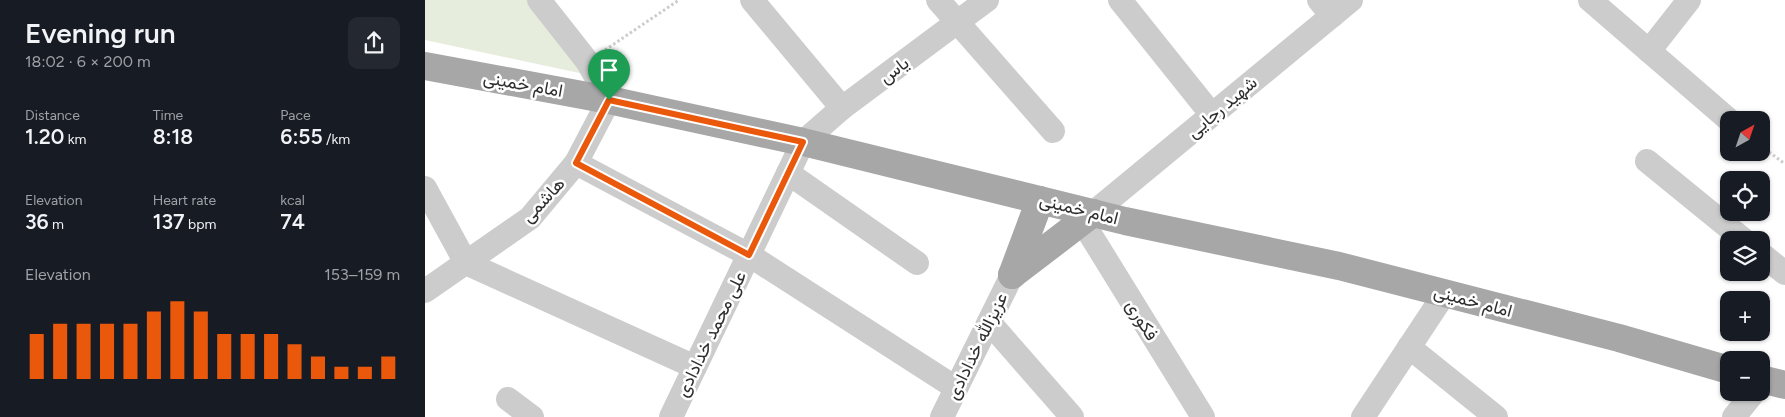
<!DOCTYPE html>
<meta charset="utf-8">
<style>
body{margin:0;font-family:Figtree,Vazirmatn,sans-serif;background:#242831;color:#f1f3f6;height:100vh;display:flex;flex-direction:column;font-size:19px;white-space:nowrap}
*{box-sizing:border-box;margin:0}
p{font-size:16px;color:#9ea1a6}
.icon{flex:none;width:28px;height:28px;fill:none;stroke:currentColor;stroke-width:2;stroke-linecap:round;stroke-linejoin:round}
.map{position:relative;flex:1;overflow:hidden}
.sheet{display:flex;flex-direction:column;background:#171b24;width:425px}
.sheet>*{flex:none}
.needle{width:32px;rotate:40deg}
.controls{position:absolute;left:1295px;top:111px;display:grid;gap:10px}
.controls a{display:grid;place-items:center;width:50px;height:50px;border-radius:10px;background:#171b24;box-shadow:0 1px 4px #0004;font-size:25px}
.pin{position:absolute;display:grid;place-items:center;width:42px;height:42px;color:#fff;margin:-51px -21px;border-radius:50% 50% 50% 0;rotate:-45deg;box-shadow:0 0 5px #0007}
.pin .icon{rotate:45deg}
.round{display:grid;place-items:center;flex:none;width:52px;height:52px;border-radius:10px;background:#242831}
.summary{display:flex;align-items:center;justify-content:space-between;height:85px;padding:0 25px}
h1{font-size:28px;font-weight:600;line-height:38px}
.metrics{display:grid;grid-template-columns:repeat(3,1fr);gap:8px;height:85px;padding:5px 25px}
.metrics div{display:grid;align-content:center}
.metrics b{font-size:21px;font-weight:600}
.metrics small{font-size:14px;font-weight:400}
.metrics p{font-size:14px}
.chart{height:140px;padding:10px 25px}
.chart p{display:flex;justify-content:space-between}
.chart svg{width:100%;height:90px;margin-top:5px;stroke:#ea580c;stroke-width:6}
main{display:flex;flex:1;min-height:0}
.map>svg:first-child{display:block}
.green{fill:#e6eddc}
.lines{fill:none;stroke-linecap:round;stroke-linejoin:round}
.path{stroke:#ccc;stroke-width:3;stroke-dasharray:2.5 2.5;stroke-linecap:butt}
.minor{stroke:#ccc;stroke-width:24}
.major{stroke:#a7a7a7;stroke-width:28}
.route-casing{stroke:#fff;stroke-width:10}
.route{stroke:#ea580c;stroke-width:6}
.labels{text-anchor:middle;stroke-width:5;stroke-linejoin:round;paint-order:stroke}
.street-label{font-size:18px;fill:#2f2f2f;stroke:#fff}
</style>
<main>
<section class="sheet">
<div class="summary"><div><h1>Evening run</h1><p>18:02 · 6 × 200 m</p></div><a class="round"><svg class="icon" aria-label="share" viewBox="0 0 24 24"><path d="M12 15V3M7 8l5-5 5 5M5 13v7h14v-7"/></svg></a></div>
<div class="metrics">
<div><p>Distance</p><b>1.20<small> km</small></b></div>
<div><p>Time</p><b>8:18</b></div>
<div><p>Pace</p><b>6:55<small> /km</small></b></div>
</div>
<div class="metrics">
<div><p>Elevation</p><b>36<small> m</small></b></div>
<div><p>Heart rate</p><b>137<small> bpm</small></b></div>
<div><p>kcal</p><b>74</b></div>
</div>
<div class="chart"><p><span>Elevation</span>153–159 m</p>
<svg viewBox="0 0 160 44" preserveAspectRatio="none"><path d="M5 44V22M15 44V17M25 44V17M35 44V17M45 44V17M55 44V11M65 44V6M75 44V11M85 44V22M95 44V22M105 44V22M115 44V27M125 44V33M135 44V38M145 44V38M155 44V33"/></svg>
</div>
</section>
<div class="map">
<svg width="1360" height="417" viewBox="0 0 1360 417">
<rect width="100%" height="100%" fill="#fff"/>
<path class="green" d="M 0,0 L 110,0 L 173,77 L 0,40 Z"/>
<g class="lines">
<g class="path">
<path d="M 180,50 L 254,0"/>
<path d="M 1336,146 L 1360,164"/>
</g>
<g class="minor">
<path d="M 327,0 L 417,108"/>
<path d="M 513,0 L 628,131"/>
<path d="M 695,0 L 787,115"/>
<path d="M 894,0 L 907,16"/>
<path d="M 1165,0 L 1304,120"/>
<path d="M 1224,51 L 1264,0"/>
<path d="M 1222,161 L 1319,240"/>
<path d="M 151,163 L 324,255 L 531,388"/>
<path d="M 363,173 L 492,263"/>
<path d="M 0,188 L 41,263 L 270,367"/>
<path d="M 668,213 L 926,0"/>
<path d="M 657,221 L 778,417"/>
<path d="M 1336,254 L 1360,273"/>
<path d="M 0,291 L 105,218 L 151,163 L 184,100 L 162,61 L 114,0"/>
<path d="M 564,322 L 647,417"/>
<path d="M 984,347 L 1071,417"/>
<path d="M 83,399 L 107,417"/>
<path d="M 246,417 L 378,142 L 417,108 L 562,0"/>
<path d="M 517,417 L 587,275"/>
<path d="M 938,417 L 1020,293"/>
<path d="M 1309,417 L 1329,392"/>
</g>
<g class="major">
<path d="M 0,66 L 184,100 L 378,142 L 700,221 L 914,266 L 1194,338 L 1304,370"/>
<path d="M 587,275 L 668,213"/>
<path d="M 587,275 L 615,200"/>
<path d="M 1336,379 L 1360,385"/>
</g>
</g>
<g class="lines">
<g class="route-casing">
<path id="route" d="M 184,100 L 378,142 L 324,255 L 151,163 Z"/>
</g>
<use href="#route" class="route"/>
</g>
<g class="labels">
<g class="street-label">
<text transform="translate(469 70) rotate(-37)" y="6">یاس</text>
<text transform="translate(98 84) rotate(10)" y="6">امام خمینی</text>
<text transform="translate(797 107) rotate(-40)" y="6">شهید رجایی</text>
<text transform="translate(118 200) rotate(-47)" y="6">هاشمی</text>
<text transform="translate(654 209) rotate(14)" y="6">امام خمینی</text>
<text transform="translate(1048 301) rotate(15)" y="6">امام خمینی</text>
<text transform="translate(717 320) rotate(58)" y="6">فکوری</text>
<text transform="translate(286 334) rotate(-64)" y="6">علی محمد خدادادی</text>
<text transform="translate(552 346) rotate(-64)" y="6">عزیزالله خدادادی</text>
</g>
</g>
</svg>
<div class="controls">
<a><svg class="needle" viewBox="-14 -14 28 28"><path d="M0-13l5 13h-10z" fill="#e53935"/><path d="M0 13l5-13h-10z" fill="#9ea1a6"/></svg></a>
<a><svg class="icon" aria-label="locate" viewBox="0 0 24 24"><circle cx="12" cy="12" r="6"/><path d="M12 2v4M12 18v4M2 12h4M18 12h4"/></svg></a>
<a><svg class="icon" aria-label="layers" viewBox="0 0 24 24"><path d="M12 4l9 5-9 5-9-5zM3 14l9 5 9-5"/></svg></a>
<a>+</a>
<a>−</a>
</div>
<div class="pin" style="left:184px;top:100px;background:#1e9e55"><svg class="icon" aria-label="arrive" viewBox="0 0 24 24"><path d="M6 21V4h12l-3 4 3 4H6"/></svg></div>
</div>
</main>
